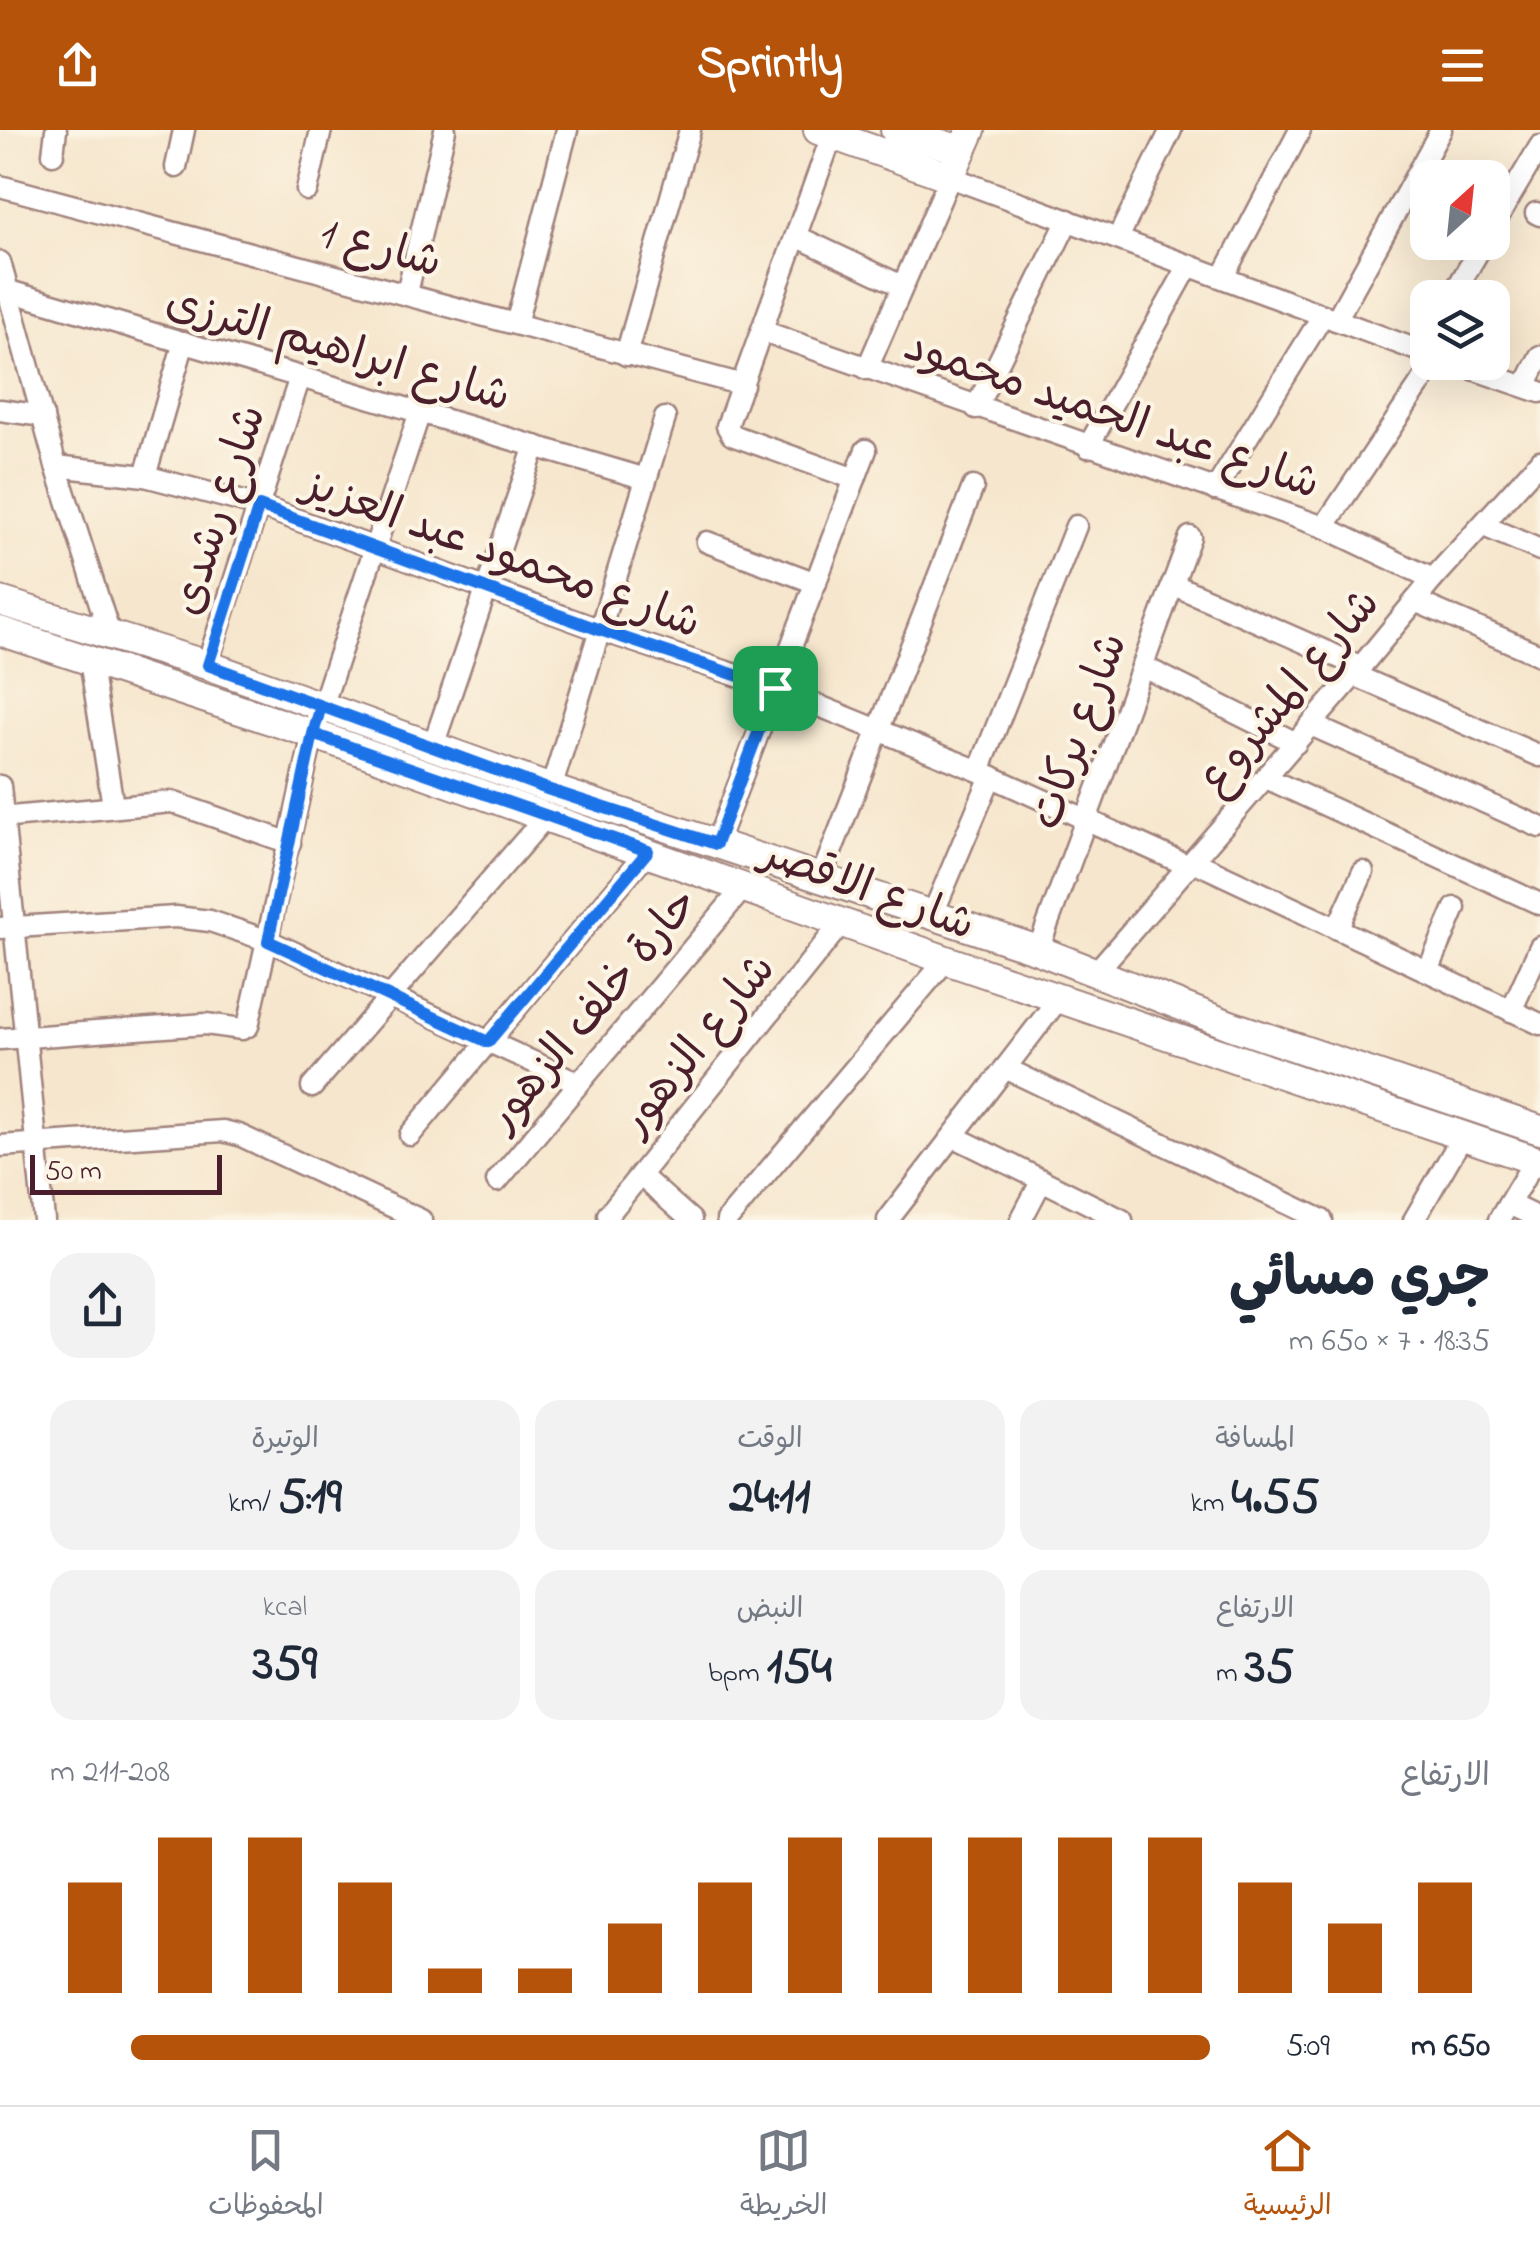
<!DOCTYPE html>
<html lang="ar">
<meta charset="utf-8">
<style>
body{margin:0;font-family:"Indie Flower","Playpen Sans Arabic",sans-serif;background:#f2f2f3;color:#1f2937;direction:rtl;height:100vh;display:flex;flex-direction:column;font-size:38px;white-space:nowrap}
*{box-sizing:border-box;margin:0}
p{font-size:32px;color:#747a83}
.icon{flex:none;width:55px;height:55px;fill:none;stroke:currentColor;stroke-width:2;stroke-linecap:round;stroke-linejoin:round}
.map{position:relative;height:1090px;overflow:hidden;direction:ltr}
.sheet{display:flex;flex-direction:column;background:#fff;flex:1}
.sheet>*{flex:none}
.needle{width:65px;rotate:27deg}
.buttons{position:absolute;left:1410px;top:30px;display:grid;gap:20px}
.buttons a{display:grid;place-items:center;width:100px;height:100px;border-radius:20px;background:#fff;box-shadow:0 10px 40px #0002;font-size:50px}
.scale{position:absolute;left:30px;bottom:25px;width:192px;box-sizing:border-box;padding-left:10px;border:5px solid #4a1f2b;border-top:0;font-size:28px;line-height:35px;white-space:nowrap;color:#4a1f2b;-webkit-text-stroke:8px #fcf5e5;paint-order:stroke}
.pin{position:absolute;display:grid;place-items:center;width:85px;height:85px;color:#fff;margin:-42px;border-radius:20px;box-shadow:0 5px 15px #0006}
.round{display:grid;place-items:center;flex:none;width:105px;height:105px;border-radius:30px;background:#f2f2f3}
.headline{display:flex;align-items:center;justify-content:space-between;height:170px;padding:0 50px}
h1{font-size:55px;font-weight:700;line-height:75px}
.metrics{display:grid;grid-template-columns:repeat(3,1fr);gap:15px;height:170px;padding:10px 50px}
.metrics div{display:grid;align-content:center;border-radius:25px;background:#f2f2f3;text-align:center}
.metrics b{font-size:50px;font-weight:700}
.metrics small{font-size:28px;font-weight:400}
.metrics p{font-size:28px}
.chart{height:280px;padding:20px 50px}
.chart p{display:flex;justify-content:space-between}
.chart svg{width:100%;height:180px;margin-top:10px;stroke:#b45309;stroke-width:6}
ul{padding:0 50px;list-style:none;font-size:32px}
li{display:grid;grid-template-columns:160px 120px 1fr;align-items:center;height:75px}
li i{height:25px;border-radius:12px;background:#b45309}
header{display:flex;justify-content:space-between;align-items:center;height:130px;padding:0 50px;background:#b45309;color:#fff;font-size:45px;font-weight:700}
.dock{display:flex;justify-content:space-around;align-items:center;height:140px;border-top:2px solid #e0e1e3;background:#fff;font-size:28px;color:#747a83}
.dock a{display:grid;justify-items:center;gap:5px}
.dock .active{color:#b45309}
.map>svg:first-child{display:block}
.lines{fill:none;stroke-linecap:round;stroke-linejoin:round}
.minor-casing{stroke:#a0827c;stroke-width:25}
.tertiary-casing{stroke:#a0827c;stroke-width:32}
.minor{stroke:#fff;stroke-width:20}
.tertiary{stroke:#fff;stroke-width:28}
.route-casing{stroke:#fff;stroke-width:20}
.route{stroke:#1a73e8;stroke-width:12}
.labels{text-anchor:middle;stroke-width:8;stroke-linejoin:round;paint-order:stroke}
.street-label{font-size:45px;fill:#4a1f2b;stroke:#fcf5e5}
</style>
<header><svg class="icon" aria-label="menu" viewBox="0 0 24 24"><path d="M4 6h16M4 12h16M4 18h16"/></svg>Sprintly<svg class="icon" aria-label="share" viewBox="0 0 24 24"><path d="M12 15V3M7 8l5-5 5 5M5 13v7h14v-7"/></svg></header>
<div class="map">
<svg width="1540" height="1090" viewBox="0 0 1540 1090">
<rect width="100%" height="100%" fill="#fcf5e5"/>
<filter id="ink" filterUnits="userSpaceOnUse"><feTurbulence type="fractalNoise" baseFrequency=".01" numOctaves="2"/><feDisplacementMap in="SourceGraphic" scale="20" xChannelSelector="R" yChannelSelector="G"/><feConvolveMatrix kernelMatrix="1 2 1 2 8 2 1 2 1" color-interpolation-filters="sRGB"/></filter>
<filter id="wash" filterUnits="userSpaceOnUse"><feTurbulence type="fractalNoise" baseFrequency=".0048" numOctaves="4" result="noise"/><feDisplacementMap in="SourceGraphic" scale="40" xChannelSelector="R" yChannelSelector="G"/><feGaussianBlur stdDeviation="2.25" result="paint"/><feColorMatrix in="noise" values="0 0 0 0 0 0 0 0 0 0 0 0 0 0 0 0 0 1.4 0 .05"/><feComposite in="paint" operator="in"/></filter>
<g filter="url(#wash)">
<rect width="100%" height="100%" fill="#f6e6cd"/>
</g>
<g filter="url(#ink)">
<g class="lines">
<g class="minor-casing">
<g id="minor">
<path d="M 834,0 L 727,296 L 732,305 L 855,349"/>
<path d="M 53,24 L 56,0"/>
<path d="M 176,37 L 184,0"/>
<path d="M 0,56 L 743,255"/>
<path d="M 307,60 L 321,0"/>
<path d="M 1536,83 L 1540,85"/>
<path d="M 1492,97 L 1540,16"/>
<path d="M 796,106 L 902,156"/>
<path d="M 1118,108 L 1171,0"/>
<path d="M 0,132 L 56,336 L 110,505"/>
<path d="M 1223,147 L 1300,0"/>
<path d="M 9,161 L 646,349"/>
<path d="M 407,163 L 445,0"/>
<path d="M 1451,168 L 1484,112"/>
<path d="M 1336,190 L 1441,0"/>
<path d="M 516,194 L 567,0"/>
<path d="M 762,201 L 1324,397 L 1433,449"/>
<path d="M 626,225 L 690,0"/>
<path d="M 1452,232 L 1540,262"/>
<path d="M 867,239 L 950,47 L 1428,224"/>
<path d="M 1525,256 L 1540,226"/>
<path d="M 976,278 L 1068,90"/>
<path d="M 0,280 L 43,286"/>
<path d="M 1088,317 L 1189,135"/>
<path d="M 56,336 L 145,346 L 259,376 L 600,500 L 775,558 L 979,641 L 1189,736"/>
<path d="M 145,346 L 184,212"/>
<path d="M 1215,360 L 1323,185"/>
<path d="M 1484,396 L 1540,420"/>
<path d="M 1324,397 L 1435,232"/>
<path d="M 707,412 L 816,453"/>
<path d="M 1172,454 L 1361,537"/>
<path d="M 1415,471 L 1540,525"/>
<path d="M 90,530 L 113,676"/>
<path d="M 207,535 L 300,247"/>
<path d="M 1142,536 L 1296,613"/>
<path d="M 1354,545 L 1540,626"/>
<path d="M 1311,595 L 1540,697"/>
<path d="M 433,616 L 535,316"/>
<path d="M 979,641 L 1076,396"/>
<path d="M 1266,648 L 1540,774"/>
<path d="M 0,656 L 44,1090"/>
<path d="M 551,659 L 665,288"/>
<path d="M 0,688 L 172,672 L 290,713"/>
<path d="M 716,714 L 866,320"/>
<path d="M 1193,731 L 1540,894"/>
<path d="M 821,748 L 973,357"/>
<path d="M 932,786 L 991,646"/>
<path d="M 0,798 L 176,787 L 210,791 L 269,811 L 579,953"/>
<path d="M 1337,799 L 1363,742"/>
<path d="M 1038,820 L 1190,407"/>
<path d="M 1097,841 L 1354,545 L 1433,449 L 1540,331"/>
<path d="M 1428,841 L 1455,778"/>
<path d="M 1511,881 L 1540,817"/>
<path d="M 0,909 L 206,894 L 242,899 L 248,896 L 313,604 L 420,282"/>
<path d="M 1005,938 L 1322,1090"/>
<path d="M 312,957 L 547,685"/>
<path d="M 410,1005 L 648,721"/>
<path d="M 953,1006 L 1122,1090"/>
<path d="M 0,1016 L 223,1001 L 239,1005 L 421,1090"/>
<path d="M 640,1045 L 691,1090"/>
<path d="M 497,1051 L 744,757"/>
<path d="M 1509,1074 L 1540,1089"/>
<path d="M 608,1085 L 843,791"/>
<path d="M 727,1090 L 946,830"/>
<path d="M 888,1090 L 1060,867"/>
<path d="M 1021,1090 L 1042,1050"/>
<path d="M 1414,1090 L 1462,1007"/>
<path d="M 1499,1090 L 1535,1030"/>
</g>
</g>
<g class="tertiary-casing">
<g id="tertiary">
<path d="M 818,0 L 950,47 L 971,0"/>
<path d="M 895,0 L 961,20"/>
<path d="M 0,471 L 207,535 L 551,659 L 1038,820 L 1230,895 L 1540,1000"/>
<path d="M 0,501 L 313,604 L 946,830 L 1540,1032"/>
</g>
</g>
<use href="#minor" class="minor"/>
<use href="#tertiary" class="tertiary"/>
</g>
</g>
<g class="lines" filter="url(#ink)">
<g class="route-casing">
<path id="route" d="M 775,558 L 600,500 L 259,376 L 208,535 L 321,576 L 313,604 L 268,811 L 488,912 L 648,721 L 313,604 L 321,576 L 550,660 L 716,714 L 775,558"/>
</g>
<use href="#route" class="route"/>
</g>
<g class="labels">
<g class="street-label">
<text transform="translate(382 115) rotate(15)" y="16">شارع 1</text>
<text transform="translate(339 216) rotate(16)" y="16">شارع ابراهيم الترزى</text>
<text transform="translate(1113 282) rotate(19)" y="16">شارع عبد الحميد محمود</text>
<text transform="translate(216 379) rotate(-72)" y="16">شارع رشدى</text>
<text transform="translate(503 421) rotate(20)" y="16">شارع محمود عبد العزيز</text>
<text transform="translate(1287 560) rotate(-50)" y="16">شارع المشروع</text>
<text transform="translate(1076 600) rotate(-70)" y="16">شارع بركات</text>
<text transform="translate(869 756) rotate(20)" y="16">شارع الاقصر</text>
<text transform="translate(590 878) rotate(-50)" y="16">حارة خلف الزهور</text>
<text transform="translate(695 913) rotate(-51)" y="16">شارع الزهور</text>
</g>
</g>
</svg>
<div class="buttons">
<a><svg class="needle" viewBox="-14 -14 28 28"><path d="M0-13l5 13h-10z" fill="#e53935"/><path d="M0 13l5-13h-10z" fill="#747a83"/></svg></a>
<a><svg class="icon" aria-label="layers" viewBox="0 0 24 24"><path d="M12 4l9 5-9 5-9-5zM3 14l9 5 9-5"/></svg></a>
</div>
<div class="scale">50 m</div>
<div class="pin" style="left:775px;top:558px;background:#1e9e55"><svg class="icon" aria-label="arrive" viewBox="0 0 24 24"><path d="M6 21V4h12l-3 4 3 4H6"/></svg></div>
</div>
<section class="sheet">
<div class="headline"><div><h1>جري مسائي</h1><p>18:35 · 7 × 650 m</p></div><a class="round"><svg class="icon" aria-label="share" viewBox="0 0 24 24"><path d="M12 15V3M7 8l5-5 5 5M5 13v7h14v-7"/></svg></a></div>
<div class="metrics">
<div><p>المسافة</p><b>4.55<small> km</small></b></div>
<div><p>الوقت</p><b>24:11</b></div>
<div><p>الوتيرة</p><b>5:19<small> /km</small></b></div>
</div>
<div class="metrics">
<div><p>الارتفاع</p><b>35<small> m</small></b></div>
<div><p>النبض</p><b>154<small> bpm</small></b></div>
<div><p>kcal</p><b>359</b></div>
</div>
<div class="chart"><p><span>الارتفاع</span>208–211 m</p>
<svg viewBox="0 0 160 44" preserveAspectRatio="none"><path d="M5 44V17M15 44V6M25 44V6M35 44V17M45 44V38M55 44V38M65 44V27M75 44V17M85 44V6M95 44V6M105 44V6M115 44V6M125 44V6M135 44V17M145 44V27M155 44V17"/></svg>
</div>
<ul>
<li><b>650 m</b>5:09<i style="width:93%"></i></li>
</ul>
</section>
<nav class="dock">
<a class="active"><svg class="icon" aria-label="home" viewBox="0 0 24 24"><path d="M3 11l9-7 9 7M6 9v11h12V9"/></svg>الرئيسية</a>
<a><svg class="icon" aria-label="map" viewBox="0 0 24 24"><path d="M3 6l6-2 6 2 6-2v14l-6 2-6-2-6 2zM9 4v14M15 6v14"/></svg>الخريطة</a>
<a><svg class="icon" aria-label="saved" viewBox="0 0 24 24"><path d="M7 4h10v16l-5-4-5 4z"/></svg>المحفوظات</a>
</nav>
